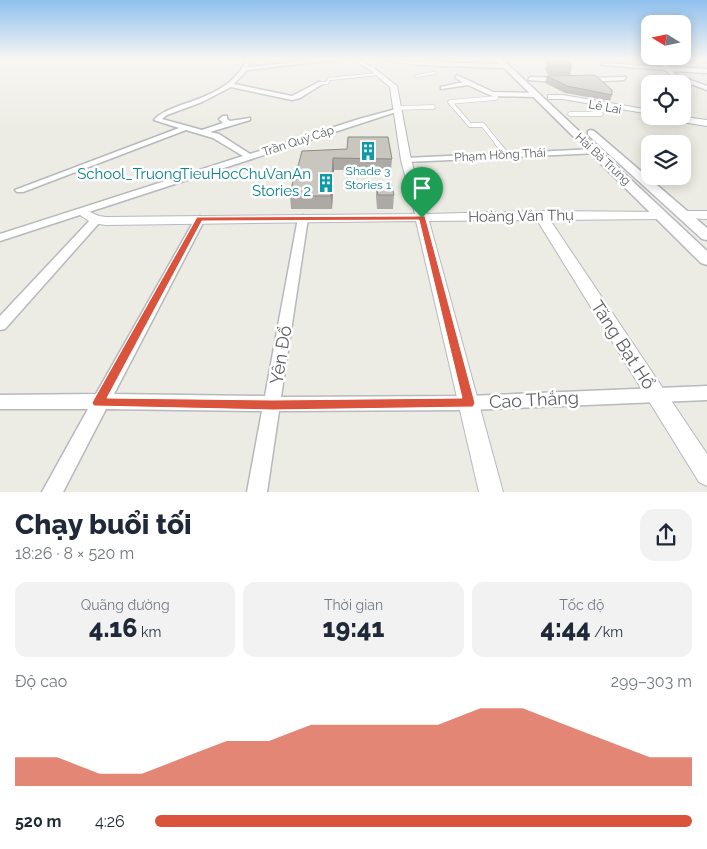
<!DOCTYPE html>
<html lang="vi">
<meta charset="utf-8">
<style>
body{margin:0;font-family:Raleway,sans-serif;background:#f2f2f3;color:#1f2937;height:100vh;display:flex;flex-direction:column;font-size:19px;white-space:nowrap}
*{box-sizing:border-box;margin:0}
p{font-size:16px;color:#747a83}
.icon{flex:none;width:28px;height:28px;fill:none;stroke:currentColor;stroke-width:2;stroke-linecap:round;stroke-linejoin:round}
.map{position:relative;height:492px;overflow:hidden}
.details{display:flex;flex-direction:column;background:#fff;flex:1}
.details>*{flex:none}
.needle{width:32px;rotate:280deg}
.fabs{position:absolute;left:641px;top:15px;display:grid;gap:10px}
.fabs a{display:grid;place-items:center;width:50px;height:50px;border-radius:10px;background:#fff;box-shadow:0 2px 12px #0003;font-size:25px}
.pin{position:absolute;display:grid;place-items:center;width:42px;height:42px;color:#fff;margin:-51px -21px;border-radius:50% 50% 50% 0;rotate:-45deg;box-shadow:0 0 5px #0007}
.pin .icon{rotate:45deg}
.round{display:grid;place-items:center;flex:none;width:52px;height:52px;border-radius:15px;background:#f2f2f3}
.summary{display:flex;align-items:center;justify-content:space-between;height:85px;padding:0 15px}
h1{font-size:28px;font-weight:800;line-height:38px}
.figures{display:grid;grid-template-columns:repeat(3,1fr);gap:8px;height:85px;padding:5px 15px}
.figures div{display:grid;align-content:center;border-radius:12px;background:#f2f2f3;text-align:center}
.figures b{font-size:25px;font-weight:800}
.figures small{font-size:14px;font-weight:400}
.figures p{font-size:14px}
.chart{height:140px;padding:10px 15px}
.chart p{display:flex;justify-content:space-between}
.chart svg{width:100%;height:90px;margin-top:5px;fill:#da533d;opacity:.7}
ul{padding:0 15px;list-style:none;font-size:16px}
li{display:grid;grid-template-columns:80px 60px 1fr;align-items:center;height:38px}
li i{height:12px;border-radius:6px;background:#da533d}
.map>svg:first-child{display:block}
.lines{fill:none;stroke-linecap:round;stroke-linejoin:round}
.service-far2-casing{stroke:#b6b9bd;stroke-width:4}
.service-far1-casing{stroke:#b6b9bd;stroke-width:5}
.service-casing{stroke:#b6b9bd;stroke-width:6}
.minor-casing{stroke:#b6b9bd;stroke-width:3}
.tertiary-casing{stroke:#b6b9bd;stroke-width:2}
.secondary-casing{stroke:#b5b8bd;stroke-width:3}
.service-far2{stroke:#fff;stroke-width:2.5}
.service-far1{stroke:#fff;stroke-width:4}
.service{stroke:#fff;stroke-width:4.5}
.minor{fill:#fff;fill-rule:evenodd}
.tertiary{fill:#fff;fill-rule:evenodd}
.secondary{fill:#fff;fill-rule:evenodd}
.wall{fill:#adaaa5}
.shaded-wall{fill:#8d8b86}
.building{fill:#c9c6c0;stroke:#8d8b86}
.route{fill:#da533d;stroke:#fff;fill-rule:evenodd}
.labels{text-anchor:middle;stroke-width:5;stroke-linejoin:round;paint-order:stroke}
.far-street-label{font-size:12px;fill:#5c5f63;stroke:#fff}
.far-culture-label{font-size:12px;fill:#0d838f;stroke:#fff}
.culture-label{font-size:15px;fill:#0d838f;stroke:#fff;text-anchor:end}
.street-label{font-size:15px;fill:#5c5f63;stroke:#fff}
.near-street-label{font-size:18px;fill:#5c5f63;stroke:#fff}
</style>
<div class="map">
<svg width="707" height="492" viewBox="0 0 707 492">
<rect width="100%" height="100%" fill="#edece4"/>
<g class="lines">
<g class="service-far2-casing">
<g id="service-far2">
<path d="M 384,59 L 419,64"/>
<path d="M 416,76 L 435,73"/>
<path d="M 321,83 L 327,83 L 329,79 L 378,74"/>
<path d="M 496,95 L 496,97"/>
</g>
</g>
<g class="service-far1-casing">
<g id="service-far1">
<path d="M 496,96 L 496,98 L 450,102 L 470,125 L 483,125 L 498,144"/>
<path d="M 396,108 L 433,107"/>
<path d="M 570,114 L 601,114"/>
</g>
</g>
<g class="service-casing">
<path id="service" d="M 497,143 L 507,155"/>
</g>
<g class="minor-casing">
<g id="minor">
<path d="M 242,59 L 250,61 L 248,67 L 326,59 L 342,59 L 247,70 L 234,84 L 292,96 L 319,82 L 324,83 L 300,98 L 292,100 L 231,87 L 202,102 L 167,115 L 162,119 L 202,130 L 223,123 L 219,119 L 223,116 L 227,116 L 227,119 L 230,121 L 250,118 L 250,120 L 210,132 L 219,134 L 250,154 L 359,119 L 396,109 L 399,111 L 0,241 L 0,234 L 243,156 L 213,138 L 186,130 L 23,192 L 17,192 L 15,190 L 179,128 L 154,120 C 161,112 171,109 181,105 C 205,97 234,87 245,62 Z"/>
<path d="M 658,59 L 663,59 L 670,67 L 707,69 L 707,73 L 672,71 L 676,75 L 707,86 L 707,90 L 672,77 L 666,70 L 601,65 L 604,63 L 664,67 Z"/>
<path d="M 419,62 L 505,64 L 508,66 L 505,68 L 417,65 Z"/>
<path d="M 457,75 L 493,92 L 535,93 L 538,95 L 535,97 L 492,96 L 468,85 L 441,89 L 441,87 L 463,82 L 455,78 Z"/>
<path d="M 530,77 L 559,78 L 562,80 L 559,82 L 528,80 Z"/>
<path d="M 626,77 L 624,80 L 585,82 L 582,80 L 585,78 Z"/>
<path d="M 595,149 L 599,151 L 598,153 L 406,162 L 402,160 L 406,158 Z"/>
<path d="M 303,215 L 308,218 L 281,397 L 469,396 L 707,386 L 707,400 L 469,410 L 279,411 L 267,492 L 247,492 L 262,411 L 106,409 L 63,492 L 42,492 L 88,409 L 0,409 L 0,395 L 96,394 L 195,219 L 200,216 L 205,219 L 114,394 L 265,396 L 298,218 Z"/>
<path d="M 96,217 L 100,218 L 101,220 L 100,222 L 5,329 L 0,330 L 0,316 L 92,218 Z"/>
</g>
</g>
<g class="tertiary-casing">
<g id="tertiary">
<path d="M 351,59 L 358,59 L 374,68 L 397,86 L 411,160 L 427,214 L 540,211 L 665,212 L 667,215 L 665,218 L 661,219 L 550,220 L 707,454 L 707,486 L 699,482 L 537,220 L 429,221 L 503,492 L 479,492 L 416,221 L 106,225 L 92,223 L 77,213 L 83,209 L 99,216 L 106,217 L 415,214 L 401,160 L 390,87 L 370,70 Z"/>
<path d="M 548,95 L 563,95 L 650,110 L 650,114 L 563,99 L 548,99 Z"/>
<path d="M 653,116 L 677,116 L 707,120 L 707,126 L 657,118 Z"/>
<path d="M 684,211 L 707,211 L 707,219 L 680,218 L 678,215 L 680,212 Z"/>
</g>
</g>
<g class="secondary-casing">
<g id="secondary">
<path d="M 495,59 L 502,59 L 707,251 L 707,265 L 701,263 Z"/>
<path d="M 703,59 L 707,59 L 707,62 Z"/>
<path d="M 591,130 L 594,131 L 707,228 L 707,240 L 702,239 L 588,135 L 588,131 Z"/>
</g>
</g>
<use href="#service-far2" class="service-far2"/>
<use href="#service-far1" class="service-far1"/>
<use href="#service" class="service"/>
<use href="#minor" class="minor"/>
<use href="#tertiary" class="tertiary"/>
<use href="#secondary" class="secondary"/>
</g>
<g class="wall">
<path d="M 547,61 L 572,66 L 570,75 L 549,75 L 545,70 Z"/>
<path d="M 547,76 L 612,95 L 610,101 L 565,93 L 545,83 Z"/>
<path d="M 347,149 L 392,159 L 391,170 L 334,170 L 332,209 L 291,209 L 290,196 L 298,166 Z"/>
<path d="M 376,183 L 394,195 L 393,209 L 377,209 L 376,196 Z"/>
</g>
<path class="shaded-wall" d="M 333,158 L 334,170 L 332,209 L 331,196 Z"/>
<g class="building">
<path d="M 547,61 L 568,62 L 572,66 L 551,66 Z"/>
<path d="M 595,75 L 612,90 L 612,95 L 567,86 L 547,76 Z"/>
<path d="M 348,137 L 388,137 L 392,159 L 333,158 L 331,196 L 290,196 L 296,166 L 298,166 L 302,151 L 347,149 Z"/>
<path d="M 376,183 L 391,183 L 394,195 L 378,195 Z"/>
</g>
<linearGradient id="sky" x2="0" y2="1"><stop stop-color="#8fc0ee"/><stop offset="0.46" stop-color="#f7f6f3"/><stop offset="1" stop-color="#f7f6f3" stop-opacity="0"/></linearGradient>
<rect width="707" height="128" fill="url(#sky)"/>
<path class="route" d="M 425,216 L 475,403 L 473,407 L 273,410 L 94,406 L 92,403 L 94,399 L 197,217 ZM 419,220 L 462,398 L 273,400 L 107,398 L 202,221 Z"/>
<defs>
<g id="building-bare" transform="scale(1.5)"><path d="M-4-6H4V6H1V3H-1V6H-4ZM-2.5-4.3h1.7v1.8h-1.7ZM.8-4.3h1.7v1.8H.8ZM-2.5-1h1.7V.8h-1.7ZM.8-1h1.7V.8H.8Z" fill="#0f9aa8" stroke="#fff" stroke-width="2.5" paint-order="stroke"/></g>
</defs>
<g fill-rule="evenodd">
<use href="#building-bare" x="368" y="151"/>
<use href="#building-bare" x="326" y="183"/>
</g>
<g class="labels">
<g class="far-street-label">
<text transform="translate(605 107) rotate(10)" y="4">Lê Lai</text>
<text transform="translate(298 141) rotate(-18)" y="4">Trần Quý Cáp</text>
<text transform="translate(500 155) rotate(-3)" y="4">Phạm Hồng Thái</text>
<text transform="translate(603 159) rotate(43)" y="4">Hai Bà Trưng</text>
</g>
<g class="far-culture-label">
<text x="368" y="175">Shade 3<tspan x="368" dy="14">Stories 1</tspan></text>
</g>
<g class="culture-label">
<text x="311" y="179">School_TruongTieuHocChuVanAn<tspan x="311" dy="17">Stories 2</tspan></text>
</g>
<g class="street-label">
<text transform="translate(521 216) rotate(-1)" y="5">Hoàng Văn Thụ</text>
</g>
<g class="near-street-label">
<text transform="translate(623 345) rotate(57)" y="6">Tăng Bạt Hổ</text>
<text transform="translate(281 355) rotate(-81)" y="6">Yên Đổ</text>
<text transform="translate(534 400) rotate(-3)" y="6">Cao Thắng</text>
</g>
</g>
</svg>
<div class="fabs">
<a><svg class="needle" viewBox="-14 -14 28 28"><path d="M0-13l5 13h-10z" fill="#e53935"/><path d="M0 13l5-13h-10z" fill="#747a83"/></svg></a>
<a><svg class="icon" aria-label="locate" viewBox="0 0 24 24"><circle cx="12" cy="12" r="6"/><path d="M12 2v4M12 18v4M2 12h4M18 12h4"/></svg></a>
<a><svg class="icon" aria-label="layers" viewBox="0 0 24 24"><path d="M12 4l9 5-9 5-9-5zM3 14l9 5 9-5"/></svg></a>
</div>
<div class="pin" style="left:422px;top:218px;background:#1e9e55"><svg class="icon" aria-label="arrive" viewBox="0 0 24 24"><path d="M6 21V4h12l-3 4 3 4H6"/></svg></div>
</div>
<section class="details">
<div class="summary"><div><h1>Chạy buổi tối</h1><p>18:26 · 8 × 520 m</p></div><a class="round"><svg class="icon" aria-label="share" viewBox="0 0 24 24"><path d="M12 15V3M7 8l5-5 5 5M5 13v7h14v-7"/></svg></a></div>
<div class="figures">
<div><p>Quãng đường</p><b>4.16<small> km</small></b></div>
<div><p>Thời gian</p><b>19:41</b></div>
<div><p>Tốc độ</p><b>4:44<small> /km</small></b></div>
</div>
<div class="chart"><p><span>Độ cao</span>299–303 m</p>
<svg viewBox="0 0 160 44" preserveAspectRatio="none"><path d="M0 44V30L10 30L20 38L30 38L40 30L50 22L60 22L70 14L80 14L90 14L100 14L110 6L120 6L130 14L140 22L150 30L160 30V44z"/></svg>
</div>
<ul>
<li><b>520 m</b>4:26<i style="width:100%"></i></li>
</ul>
</section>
